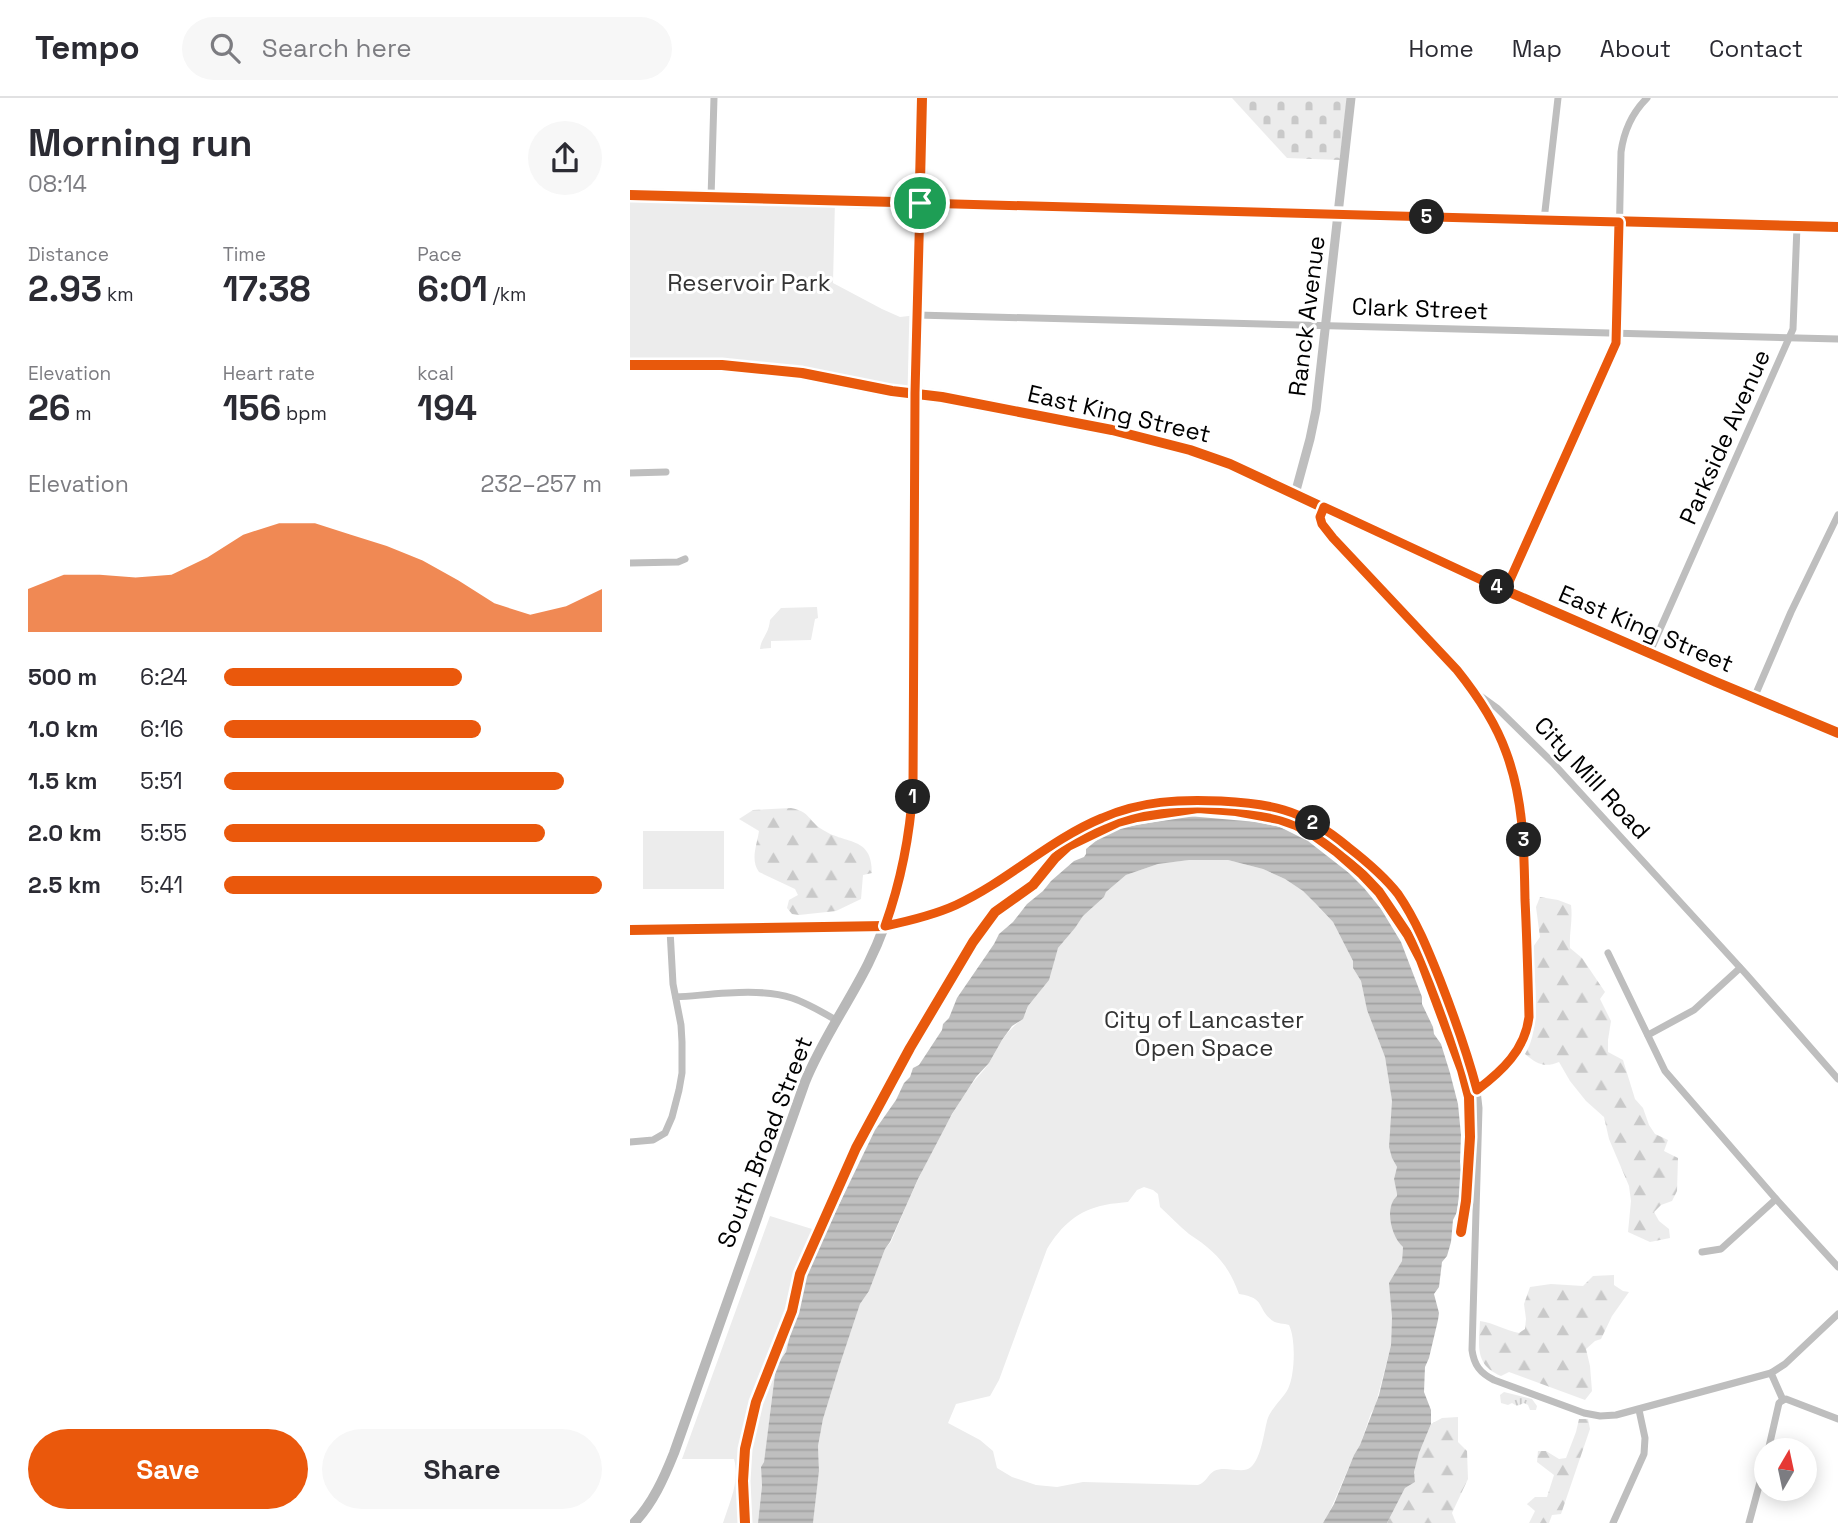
<!DOCTYPE html>
<meta charset="utf-8">
<style>
body{margin:0;font-family:"Space Grotesk",sans-serif;background:#f7f7f7;color:#2b2b33;height:100vh;display:flex;flex-direction:column;font-size:26px;white-space:nowrap}
*{box-sizing:border-box;margin:0}
p{font-size:23px;color:#7c7c81}
.icon{flex:none;width:38px;height:38px;fill:none;stroke:currentColor;stroke-width:2;stroke-linecap:round;stroke-linejoin:round}
.map{position:relative;flex:1;overflow:hidden}
.drawer{display:flex;flex-direction:column;background:#fff;width:630px}
.drawer>*{flex:none}
.needle{width:46px;rotate:9deg}
.buttons{position:absolute;left:1124px;top:1340px;display:grid;gap:14px}
.buttons a{display:grid;place-items:center;width:63px;height:63px;border-radius:50%;background:#fff;box-shadow:0 4px 18px #0003;font-size:35px}
.pin{position:absolute;display:grid;place-items:center;width:60px;height:60px;color:#fff;margin:-30px;border:4px solid #fff;border-radius:50%;box-shadow:0 2px 7px #0007}
.km{position:absolute;width:35px;height:35px;margin:-18px;border-radius:50%;background:#222;color:#fff;font-size:19px;line-height:35px;text-align:center}
.round{display:grid;place-items:center;flex:none;width:74px;height:74px;border-radius:37px;background:#f7f7f7}
.head{display:flex;align-items:center;justify-content:space-between;height:119px;padding:0 28px}
h1{font-size:38px;font-weight:700;line-height:52px}
.stats{display:grid;grid-template-columns:repeat(3,1fr);gap:10px;height:119px;padding:7px 28px}
.stats div{display:grid;align-content:center}
.stats b{font-size:35px;font-weight:700}
.stats small{font-size:19px;font-weight:400}
.stats p{font-size:19px}
.chart{height:196px;padding:14px 28px}
.chart p{display:flex;justify-content:space-between}
.chart svg{width:100%;height:126px;margin-top:7px;fill:#ea580c;opacity:.7}
.button{display:flex;gap:14px;margin-top:auto;padding:14px 28px}
.button a{flex:1;height:80px;border-radius:42px;background:#ea580c;color:#fff;font-size:28px;font-weight:700;line-height:80px;text-align:center}
.button a+a{background:#f7f7f7;color:#2b2b33}
ul{padding:0 28px;list-style:none;font-size:23px}
li{display:grid;grid-template-columns:112px 84px 1fr;align-items:center;height:52px}
li i{height:18px;border-radius:9px;background:#ea580c}
header{display:flex;align-items:center;gap:42px;box-sizing:border-box;height:98px;padding:0 35px;background:#fff;border-bottom:2px solid #e1e1e2}
header strong{font-size:33px}
nav{display:flex;gap:38px;margin-inline-start:auto;font-size:24px}
.search{width:490px;height:63px;background:#f7f7f7;display:flex;align-items:center;gap:18px;box-sizing:border-box;padding:0 24px;border-radius:38px;color:#7c7c81;font-size:26px}
main{display:flex;flex:1;min-height:0}
.map>svg:first-child{display:block}
.grass{fill:url(#grass-tufts)}
.forest{fill:url(#forest-firs)}
.cemetery{fill:url(#cemetery-stones)}
.green{fill:#ececec;fill-rule:evenodd}
.water{fill:url(#water-rules)}
.lines{fill:none;stroke-linecap:round;stroke-linejoin:round}
.primary-casing{stroke:#dbdbdb;stroke-width:14}
.minor{stroke:#bebebe;stroke-width:7}
.tertiary{stroke:#bebebe;stroke-width:9}
.secondary{stroke:#b8b8b8;stroke-width:10}
.primary{stroke:#bebebe;stroke-width:10}
.cycleway-casing{stroke:#fff;stroke-width:15}
.cycleway{stroke:#e8590c;stroke-width:10}
.route-casing{stroke:#fff;stroke-width:14}
.route{stroke:#ea580c;stroke-width:9}
.labels{text-anchor:middle;stroke-width:6;stroke-linejoin:round;paint-order:stroke}
.park-label{font-size:24px;fill:#333;stroke:#fff}
.street-label{font-size:24px;fill:#000;stroke:#fff}
</style>
<header>
<strong>Tempo</strong>
<div class="search"><svg class="icon" aria-label="search" viewBox="0 0 24 24"><circle cx="10" cy="10" r="6"/><path d="M15 15l6 6"/></svg>Search here</div>
<nav><a>Home</a><a>Map</a><a>About</a><a>Contact</a></nav>
</header>
<main>
<section class="drawer">
<div class="head"><div><h1>Morning run</h1><p>08:14</p></div><a class="round"><svg class="icon" aria-label="share" viewBox="0 0 24 24"><path d="M12 15V3M7 8l5-5 5 5M5 13v7h14v-7"/></svg></a></div>
<div class="stats">
<div><p>Distance</p><b>2.93<small> km</small></b></div>
<div><p>Time</p><b>17:38</b></div>
<div><p>Pace</p><b>6:01<small> /km</small></b></div>
</div>
<div class="stats">
<div><p>Elevation</p><b>26<small> m</small></b></div>
<div><p>Heart rate</p><b>156<small> bpm</small></b></div>
<div><p>kcal</p><b>194</b></div>
</div>
<div class="chart"><p><span>Elevation</span>232–257 m</p>
<svg viewBox="0 0 160 44" preserveAspectRatio="none"><path d="M0 44V29L10 24L20 24L30 25L40 24L50 18L60 10L70 6L80 6L90 10L100 14L110 19L120 26L130 34L140 38L150 35L160 29V44z"/></svg>
</div>
<ul>
<li><b>500 m</b>6:24<i style="width:63%"></i></li>
<li><b>1.0 km</b>6:16<i style="width:68%"></i></li>
<li><b>1.5 km</b>5:51<i style="width:90%"></i></li>
<li><b>2.0 km</b>5:55<i style="width:85%"></i></li>
<li><b>2.5 km</b>5:41<i style="width:100%"></i></li>
</ul>
<div class="button"><a>Save</a><a>Share</a></div>
</section>
<div class="map">
<svg width="1208" height="1425" viewBox="0 0 1208 1425">
<defs>
<pattern id="grass-tufts" width="24" height="20" patternUnits="userSpaceOnUse" patternTransform="scale(1.75)"><rect width="24" height="20" fill="#ececec"/><path d="M3 7l-1-3M5 7V3M7 7l1-3M15 17l-1-3M17 17v-4M19 17l1-3" fill="none" stroke="#c9c9c9"/></pattern>
<pattern id="forest-firs" width="22" height="20" patternUnits="userSpaceOnUse" patternTransform="scale(1.75)"><rect width="22" height="20" fill="#ececec"/><path d="M5 1l3.5 6h-7zM16 11l3.5 6h-7z" fill="#c9c9c9"/></pattern>
<pattern id="cemetery-stones" width="16" height="16" patternUnits="userSpaceOnUse" patternTransform="scale(1.75)"><rect width="16" height="16" fill="#ececec"/><path d="M2 7V4a2 2 0 0 1 4 0v3zM10 15v-3a2 2 0 0 1 4 0v3z" fill="#c9c9c9"/></pattern>
<pattern id="water-rules" width="6" height="5" patternUnits="userSpaceOnUse" patternTransform="scale(1.75)"><rect width="6" height="5" fill="#bfbfbf"/><path d="M0 2.5h6" fill="none" stroke="#a2a2a2"/></pattern>
</defs>
<rect width="100%" height="100%" fill="#fff"/>
<path class="grass" d="M 874,1294 L 902,1301 L 907,1308 L 906,1312 L 900,1312 L 898,1307 L 894,1305 L 887,1308 L 882,1305 L 878,1307 L 871,1305 L 870,1297 Z"/>
<g class="forest">
<path d="M 161,710 C 181,714 178,723 193,732 C 217,747 242,738 242,775 L 233,777 L 231,801 L 206,813 L 169,817 L 162,816 L 157,810 L 159,802 L 168,797 L 165,791 L 129,774 C 120,762 127,747 129,733 L 109,721 L 123,712 Z"/>
<path d="M 910,799 L 928,802 L 941,807 C 943,822 939,835 940,850 L 952,860 L 975,894 L 970,901 L 981,923 L 978,942 L 978,954 L 993,962 L 1005,1001 L 1013,1010 L 1019,1027 L 1025,1036 L 1038,1042 L 1034,1053 L 1048,1060 L 1047,1093 L 1042,1103 L 1031,1107 L 1024,1114 L 1029,1123 L 1039,1131 L 1040,1140 L 1020,1144 L 998,1134 L 1001,1103 L 999,1088 L 979,1041 L 974,1019 L 956,1003 L 940,983 L 929,964 C 914,970 907,966 895,956 C 912,930 904,879 903,849 L 910,839 L 906,809 Z"/>
<path d="M 984,1177 L 984,1187 L 993,1193 L 999,1194 L 982,1218 L 971,1241 L 965,1243 L 956,1251 L 960,1268 L 962,1293 L 955,1302 L 879,1274 L 871,1278 C 844,1267 849,1247 850,1223 C 864,1225 875,1232 889,1235 L 895,1231 L 896,1221 L 894,1206 L 900,1189 L 921,1186 L 953,1188 L 963,1178 Z"/>
<path d="M 828,1319 L 828,1344 L 837,1353 L 838,1381 L 822,1415 L 826,1425 L 757,1425 L 775,1390 L 785,1384 L 784,1374 L 789,1355 L 801,1326 L 812,1320 Z"/>
<path d="M 949,1321 L 958,1321 L 960,1331 L 931,1416 L 922,1417 L 919,1425 L 899,1425 L 905,1413 L 897,1406 L 905,1399 L 917,1399 L 924,1377 L 907,1364 L 908,1353 L 916,1353 L 929,1361 L 936,1360 L 946,1334 Z"/>
</g>
<path class="cemetery" d="M 602,0 L 717,0 L 710,62 L 657,60 Z"/>
<g class="green">
<path d="M 0,97 L 205,103 L 203,185 L 252,211 L 270,219 L 287,217 L 285,295 L 172,275 L 0,267 Z"/>
<path d="M 187,509 L 188,520 L 185,521 L 181,542 L 141,543 L 141,550 L 130,551 C 131,540 139,536 140,522 L 151,510 Z"/>
<rect x="13" y="733" width="81" height="58"/>
<path d="M 558,762 L 598,762 L 633,771 L 655,781 L 673,793 L 703,824 L 723,863 L 723,870 L 731,883 L 737,912 L 755,959 L 762,1003 L 762,1060 L 767,1069 L 764,1081 L 767,1096 L 767,1098 C 754,1109 761,1139 773,1149 L 772,1163 L 760,1185 L 762,1219 L 761,1247 L 745,1309 L 741,1315 L 730,1347 L 724,1357 L 696,1422 L 693,1425 L 183,1425 L 189,1373 L 188,1348 L 193,1321 L 210,1266 L 230,1206 L 239,1193 L 255,1151 L 261,1144 C 283,1091 306,1038 339,990 C 345,981 353,974 359,965 C 365,956 369,945 376,937 C 384,926 395,922 398,908 L 428,850 L 445,830 L 453,818 L 474,799 L 476,794 L 496,777 L 528,766 ZM 514,1089 L 523,1092 L 528,1096 L 530,1109 C 539,1117 549,1128 559,1136 C 585,1153 598,1166 609,1196 C 637,1200 626,1211 643,1223 C 647,1226 654,1225 659,1227 C 666,1241 665,1277 658,1291 C 652,1302 640,1311 637,1323 C 634,1335 631,1360 621,1369 C 613,1377 596,1367 584,1373 C 577,1377 577,1384 568,1387 L 453,1384 L 427,1389 L 406,1387 L 382,1379 L 367,1370 L 363,1353 L 350,1342 L 318,1325 L 326,1306 L 360,1298 L 369,1282 L 417,1151 C 431,1128 448,1112 475,1107 C 483,1105 491,1105 498,1104 L 507,1092 Z"/>
<path d="M 140,1118 L 195,1135 L 176,1175 L 171,1189 L 169,1209 L 165,1216 L 156,1254 L 146,1269 L 134,1364 L 131,1370 L 132,1388 L 128,1425 L 93,1425 C 100,1403 110,1383 104,1361 L 52,1361 Z"/>
</g>
<path class="water" d="M 558,718 L 627,724 L 650,729 L 678,743 L 719,775 L 734,790 L 751,811 L 771,844 L 792,899 L 792,906 L 803,929 L 804,936 L 811,946 L 820,975 L 828,1006 L 831,1037 L 830,1064 L 832,1080 L 827,1114 L 823,1122 L 821,1144 L 817,1158 L 812,1164 L 809,1189 L 804,1196 L 809,1215 L 808,1222 L 799,1260 L 795,1269 L 794,1294 L 801,1312 L 801,1326 L 789,1355 L 784,1374 L 785,1384 L 775,1390 L 757,1425 L 693,1425 L 704,1406 L 724,1357 L 730,1347 L 749,1297 L 761,1247 L 762,1219 L 759,1185 L 772,1163 L 773,1149 C 761,1139 754,1109 767,1098 L 767,1096 L 764,1081 L 767,1069 L 762,1060 L 759,1049 L 762,1003 L 755,959 L 737,912 L 731,883 L 723,870 L 723,863 L 703,824 L 685,805 L 673,793 L 655,781 L 633,771 L 598,762 L 559,762 L 528,766 L 496,777 L 476,794 L 474,799 L 453,818 L 445,830 L 428,850 L 419,882 L 398,908 L 393,921 L 382,928 L 372,942 L 359,965 L 346,979 L 322,1016 L 288,1081 L 260,1144 L 255,1151 L 239,1193 L 230,1206 L 210,1266 L 193,1321 L 188,1348 L 189,1373 L 183,1425 L 128,1425 L 132,1388 L 131,1369 L 134,1364 L 146,1268 L 156,1254 L 165,1216 L 169,1209 L 171,1189 L 176,1175 L 245,1032 L 266,1002 L 274,985 L 280,979 L 283,970 L 289,967 L 312,932 L 313,926 L 319,920 L 327,900 L 364,846 L 369,836 L 383,824 L 397,806 L 413,793 L 421,783 L 444,763 L 454,759 L 456,756 L 456,751 L 477,734 L 490,730 Z"/>
<g class="lines">
<g class="primary-casing">
<g id="primary">
<path d="M 0,97 L 290,105"/>
<path d="M 0,267 L 92,267 L 172,275 L 262,293 L 312,299 L 482,332 L 560,352 L 600,366 L 801,460 L 1086,584 L 1208,635"/>
<path d="M 285,295 L 292,0"/>
</g>
</g>
<g class="minor">
<path d="M 81,100 L 84,0"/>
<path d="M 290,105 L 1208,129"/>
<path d="M 914,122 L 928,0"/>
<path d="M 287,217 L 1208,241"/>
<path d="M 0,375 L 36,374"/>
<path d="M 693,409 L 689,420 L 692,426 L 703,440 L 827,572 L 845,594 L 867,610 L 922,664 L 1116,876 L 1208,981"/>
<path d="M 0,465 L 48,464 L 55,461"/>
<path d="M 875,493 L 987,243 L 991,54 C 994,32 1002,15 1017,0"/>
<path d="M 1019,556 L 1163,231 L 1167,128"/>
<path d="M 1124,600 L 1161,514 L 1208,417"/>
<path d="M 255,828 C 281,823 308,816 331,804 C 384,776 430,733 487,714 C 522,702 556,702 592,703 C 613,705 635,706 655,712 C 702,727 756,773 780,815 C 796,841 806,870 817,898 C 831,934 846,972 849,1010 L 842,1252 C 844,1267 850,1275 864,1282 L 954,1315 L 970,1318 L 986,1317 L 1141,1275 L 1155,1266 L 1208,1216"/>
<path d="M 978,855 L 1035,973 L 1146,1101 L 1208,1169"/>
<path d="M 46,899 C 81,897 129,889 162,900 C 177,905 192,914 206,922"/>
<path d="M 1018,937 L 1064,912 L 1110,870"/>
<path d="M 847,992 C 872,973 895,952 899,919 C 898,880 897,841 895,802 C 893,721 892,668 847,597"/>
<path d="M 0,1044 L 23,1042 L 35,1035 L 42,1019 L 49,992 L 52,975 L 52,944 L 51,927 L 43,886 L 40,832"/>
<path d="M 1072,1154 L 1091,1151 L 1146,1101"/>
<path d="M 1141,1275 L 1153,1302"/>
<path d="M 1153,1302 L 1156,1301 L 1208,1321"/>
<path d="M 1138,1353 L 1149,1305 L 1153,1302"/>
<path d="M 983,1425 L 1014,1356 L 1015,1340 L 1009,1312"/>
<path d="M 1119,1425 L 1136,1362"/>
</g>
<g class="tertiary">
<path d="M 665,396 L 680,341 L 686,312 L 721,0"/>
<path d="M 0,832 L 255,828"/>
</g>
<path class="secondary" d="M 4,1425 C 23,1405 34,1380 44,1355 L 175,984 C 192,942 218,906 238,866 C 266,810 278,751 283,690 L 285,295"/>
<use href="#primary" class="primary"/>
<g class="cycleway-casing">
<g id="cycleway">
<path d="M 0,97 L 1208,129"/>
<path d="M 0,267 L 92,267 L 172,275 L 262,293 L 312,299 L 482,332 L 560,352 L 600,366 L 801,460 L 1086,584 L 1208,635"/>
<path d="M 285,295 L 292,0"/>
<path d="M 0,832 L 255,828"/>
<path d="M 115,1425 L 113,1383 L 115,1351 L 126,1304 L 162,1213 L 170,1176 L 226,1050 L 280,950 L 343,844 L 365,814 L 403,787 L 425,760 L 438,748 L 488,724 L 507,719 L 568,710 L 606,713 L 649,721 L 666,727 L 681,735 L 707,754 L 732,776 L 749,794 L 778,837 L 791,862 L 832,972 L 839,999 L 840,1039 L 836,1103 L 831,1134"/>
</g>
</g>
<use href="#cycleway" class="cycleway"/>
</g>
<g class="lines">
<g class="route-casing">
<path id="route" d="M 290,105 L 989,124 L 986,245 L 875,493 L 694,409 L 690,419 L 692,426 L 703,440 L 827,572 C 847,597 865,623 876,654 C 894,702 894,751 895,802 C 897,841 898,880 899,919 C 895,952 872,973 847,992 C 837,954 824,918 810,882 C 798,852 786,822 768,796 C 754,778 736,763 718,749 C 699,733 678,719 654,712 C 634,706 612,704 591,703 C 550,701 510,703 472,720 C 419,742 378,783 326,807 C 304,817 279,823 255,828 C 271,783 280,737 283,690 L 285,295 Z"/>
</g>
<use href="#route" class="route"/>
</g>
<g class="labels">
<g class="park-label">
<text x="119" y="193">Reservoir Park</text>
<text x="574" y="930">City of Lancaster<tspan x="574" dy="28">Open Space</tspan></text>
</g>
<g class="street-label">
<text transform="translate(790 211) rotate(2)" y="8">Clark Street</text>
<text transform="translate(677 218) rotate(-83)" y="8">Ranck Avenue</text>
<text transform="translate(489 316) rotate(13)" y="8">East King Street</text>
<text transform="translate(1095 339) rotate(-66)" y="8">Parkside Avenue</text>
<text transform="translate(1016 531) rotate(23)" y="8">East King Street</text>
<text transform="translate(962 680) rotate(47)" y="8">City Mill Road</text>
<text transform="translate(135 1044) rotate(-69)" y="8">South Broad Street</text>
</g>
</g>
</svg>
<div class="buttons">
<a><svg class="needle" viewBox="-14 -14 28 28"><path d="M0-13l5 13h-10z" fill="#e53935"/><path d="M0 13l5-13h-10z" fill="#7c7c81"/></svg></a>
</div>
<div class="pin" style="left:290px;top:105px;background:#1e9e55"><svg class="icon" aria-label="arrive" viewBox="0 0 24 24"><path d="M6 21V4h12l-3 4 3 4H6"/></svg></div>
<b class="km" style="left:283px;top:699px">1</b>
<b class="km" style="left:683px;top:725px">2</b>
<b class="km" style="left:894px;top:742px">3</b>
<b class="km" style="left:867px;top:489px">4</b>
<b class="km" style="left:797px;top:119px">5</b>
</div>
</main>
